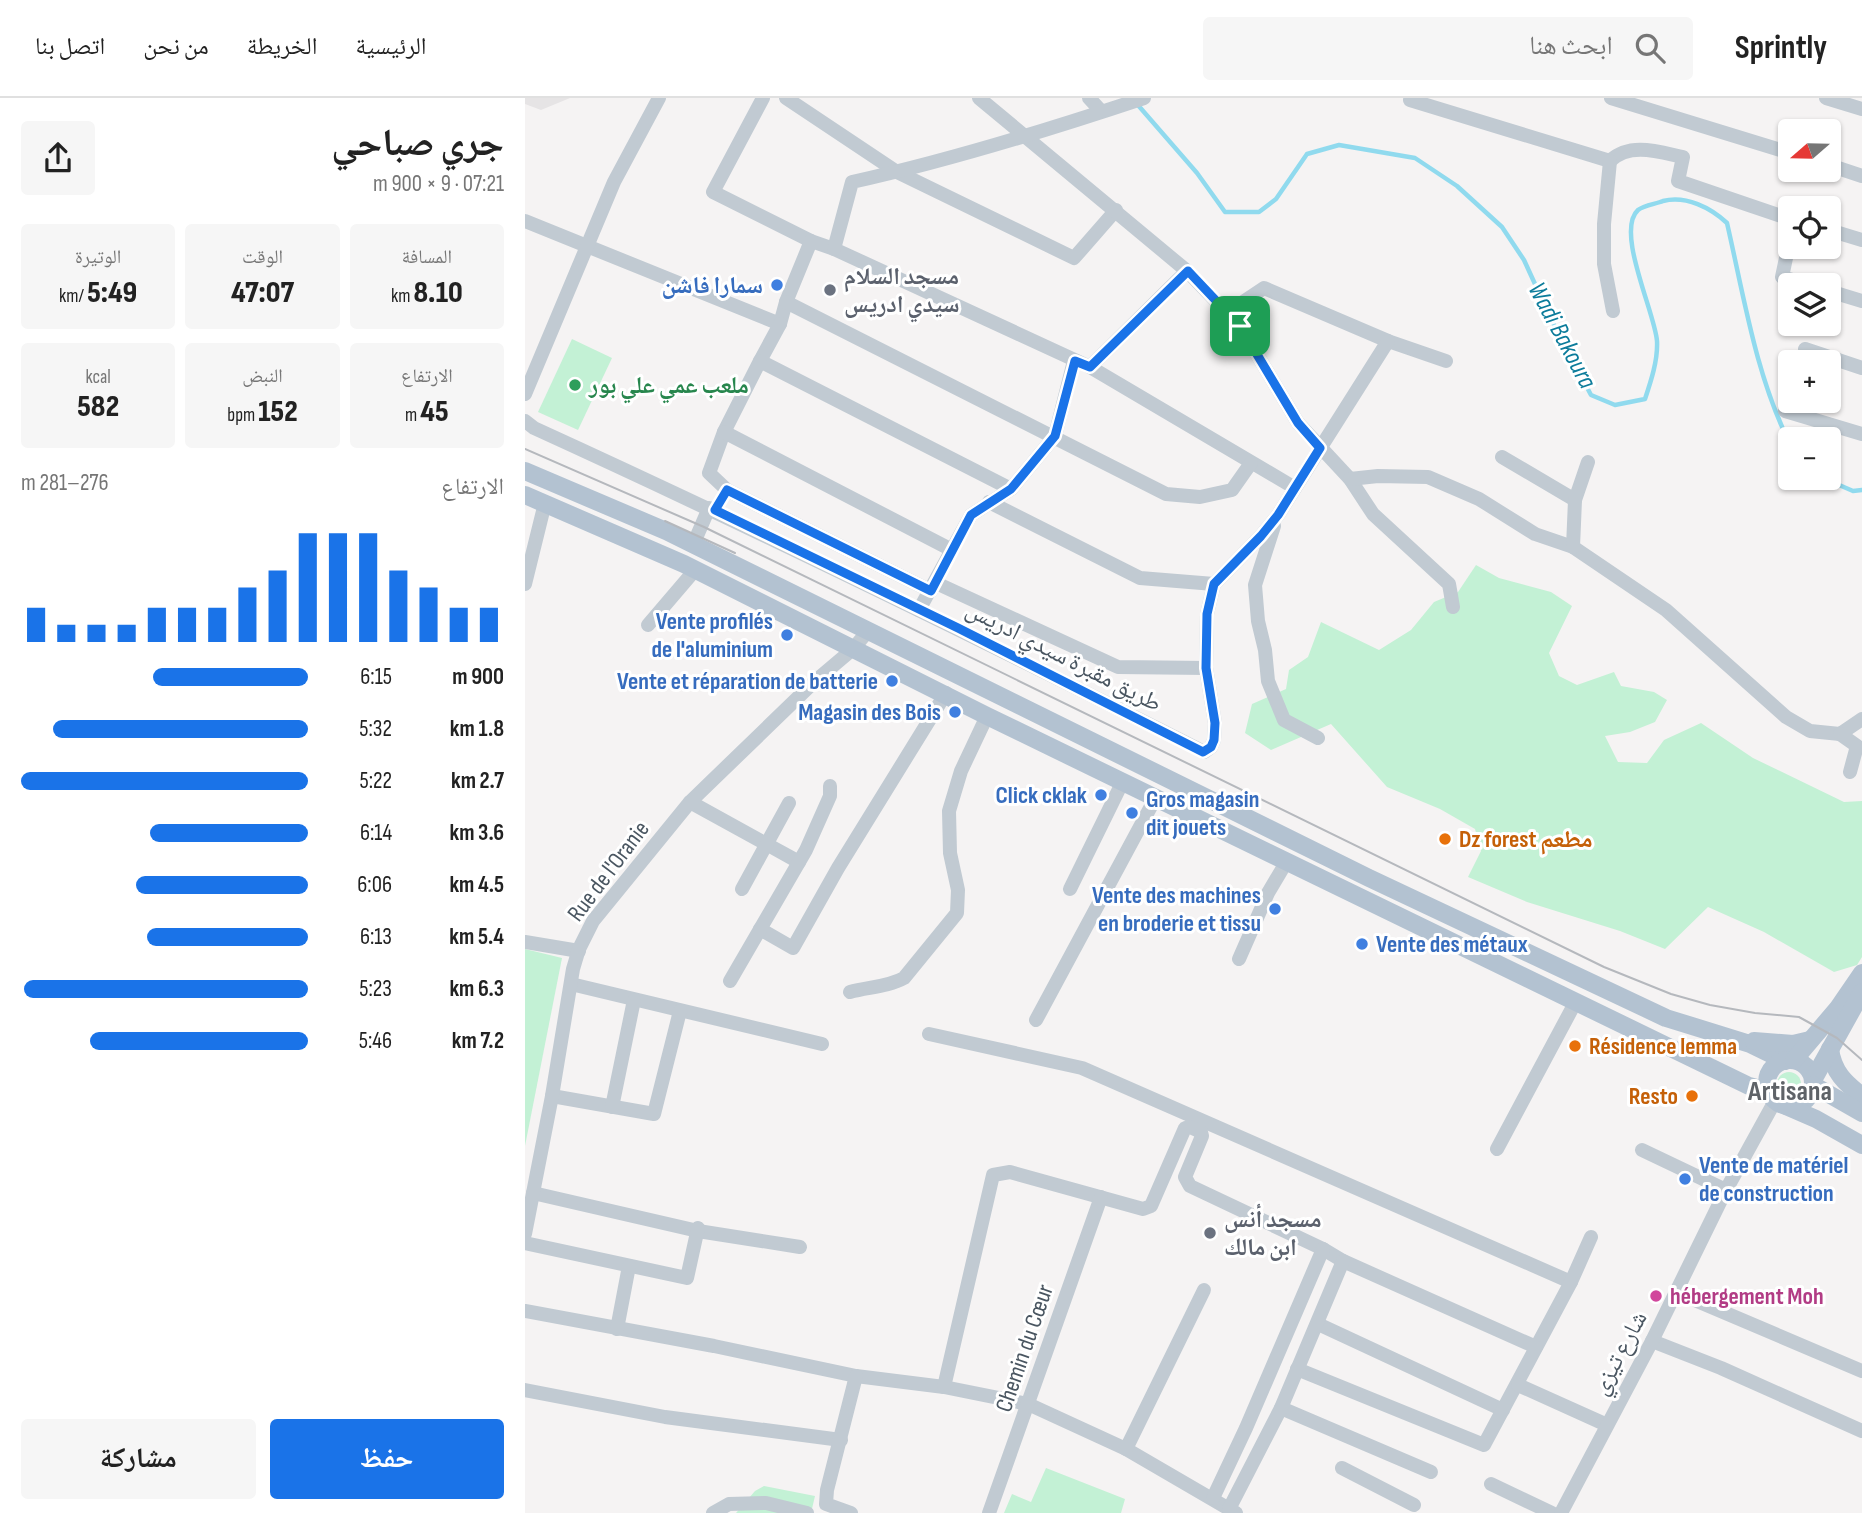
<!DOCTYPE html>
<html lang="ar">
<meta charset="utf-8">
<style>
body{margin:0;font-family:"Sofia Sans Condensed","Noto Naskh Arabic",sans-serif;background:#f6f6f6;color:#222;direction:rtl;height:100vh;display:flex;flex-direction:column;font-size:26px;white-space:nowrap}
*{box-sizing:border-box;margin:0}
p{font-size:23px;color:#767676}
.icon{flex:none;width:38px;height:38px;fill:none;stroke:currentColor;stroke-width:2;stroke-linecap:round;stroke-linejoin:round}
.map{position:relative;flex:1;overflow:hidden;direction:ltr}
.side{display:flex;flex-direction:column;background:#fff;width:525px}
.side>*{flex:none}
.needle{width:46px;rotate:250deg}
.buttons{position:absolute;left:1253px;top:21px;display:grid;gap:14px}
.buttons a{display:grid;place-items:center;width:63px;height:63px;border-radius:7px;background:#fff;box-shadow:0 2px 5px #0004;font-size:35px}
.pin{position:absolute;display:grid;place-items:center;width:60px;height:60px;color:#fff;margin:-30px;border-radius:14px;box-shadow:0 4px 10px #0006}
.round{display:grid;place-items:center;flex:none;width:74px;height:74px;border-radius:7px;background:#f6f6f6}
.head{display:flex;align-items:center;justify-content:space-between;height:119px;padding:0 21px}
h1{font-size:38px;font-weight:800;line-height:52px}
.figures{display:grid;grid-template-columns:repeat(3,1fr);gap:10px;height:119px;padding:7px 21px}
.figures div{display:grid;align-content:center;border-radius:7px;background:#f6f6f6;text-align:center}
.figures b{font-size:30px;font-weight:800}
.figures small{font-size:19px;font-weight:400}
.figures p{font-size:19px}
.chart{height:196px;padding:14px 21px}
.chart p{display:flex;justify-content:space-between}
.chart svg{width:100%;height:126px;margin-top:7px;stroke:#1a73e8;stroke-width:6}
.action{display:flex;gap:14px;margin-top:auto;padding:14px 21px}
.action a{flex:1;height:80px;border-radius:7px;background:#1a73e8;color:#fff;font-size:28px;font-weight:800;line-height:80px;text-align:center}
.action a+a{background:#f6f6f6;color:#222}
ul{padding:0 21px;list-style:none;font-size:23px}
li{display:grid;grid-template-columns:112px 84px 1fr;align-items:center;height:52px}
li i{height:18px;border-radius:9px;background:#1a73e8}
header{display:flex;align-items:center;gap:42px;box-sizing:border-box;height:98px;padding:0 35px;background:#fff;border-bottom:2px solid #e0e0e0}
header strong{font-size:33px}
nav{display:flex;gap:38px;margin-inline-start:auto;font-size:24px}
.search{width:490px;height:63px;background:#f6f6f6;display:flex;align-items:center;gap:18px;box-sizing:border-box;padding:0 24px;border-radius:7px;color:#767676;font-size:26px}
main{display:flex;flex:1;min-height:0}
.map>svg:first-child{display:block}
.education{fill:#e6e4e5}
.green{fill:#c3f1d5}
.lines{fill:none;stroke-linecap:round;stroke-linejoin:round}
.stream{stroke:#90daee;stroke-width:4.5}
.minor{stroke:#c1cad2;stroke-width:14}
.major{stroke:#b3c2d1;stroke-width:18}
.tram{stroke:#b5b8bd;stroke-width:2}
.route-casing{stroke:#fff;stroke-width:14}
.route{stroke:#1a73e8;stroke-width:9}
.shop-dot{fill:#3f7fe0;stroke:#fff;stroke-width:2.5}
.worship-dot{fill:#6b7280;stroke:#fff;stroke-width:2.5}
.leisure-dot{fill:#2e9e5b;stroke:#fff;stroke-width:2.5}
.food-dot{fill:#e8710a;stroke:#fff;stroke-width:2.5}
.hotel-dot{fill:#d1479c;stroke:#fff;stroke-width:2.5}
.labels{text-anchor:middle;stroke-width:6;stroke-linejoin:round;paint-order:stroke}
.worship-label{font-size:24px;font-weight:bold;fill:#5b616d;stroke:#fff;text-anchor:start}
.shop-label{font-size:24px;font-weight:bold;fill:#366cbe;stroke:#fff;text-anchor:end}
.leisure-label{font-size:24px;font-weight:bold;fill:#27864d;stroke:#fff;text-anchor:start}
.street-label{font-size:24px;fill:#4a5661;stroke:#fff}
.food-label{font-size:24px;font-weight:bold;fill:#c56008;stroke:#fff;text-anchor:start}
.hotel-label{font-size:24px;font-weight:bold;fill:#b23c85;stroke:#fff;text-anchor:start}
.water-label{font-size:26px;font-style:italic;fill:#0c7c9b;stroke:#fff}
.quarter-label{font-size:28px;font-weight:bold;fill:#5f6368;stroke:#fff}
</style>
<header>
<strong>Sprintly</strong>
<div class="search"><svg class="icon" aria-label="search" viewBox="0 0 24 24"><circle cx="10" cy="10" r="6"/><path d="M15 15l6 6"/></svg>ابحث هنا</div>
<nav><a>الرئيسية</a><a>الخريطة</a><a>من نحن</a><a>اتصل بنا</a></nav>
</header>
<main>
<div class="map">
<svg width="1337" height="1415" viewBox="0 0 1337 1415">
<rect width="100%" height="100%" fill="#f5f3f3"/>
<path class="education" d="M 0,0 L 45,0 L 16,12 L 0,6 Z"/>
<g class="green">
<path d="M 47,241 L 87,260 L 53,332 L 13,314 Z"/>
<path d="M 951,467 L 974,480 L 1026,494 L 1047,508 L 1024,555 L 1034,578 L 1052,587 L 1089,574 L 1096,588 L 1129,594 L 1142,602 L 1130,624 L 1105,634 L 1080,638 L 1093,664 L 1122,665 L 1139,642 L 1176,625 L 1228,660 L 1319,704 L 1337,703 L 1337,859 L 1332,867 L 1309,874 L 1239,834 L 1183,809 L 1140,851 L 1095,833 L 1002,804 L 943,779 L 956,753 L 950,731 L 915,711 L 862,689 L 806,626 L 746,652 L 720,635 L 727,606 L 761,591 L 764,572 L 783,559 L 796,524 L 854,552 L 886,532 L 909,504 L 933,494 Z"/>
<path d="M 0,851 L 37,860 L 0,1048 Z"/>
<circle cx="1264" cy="986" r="12"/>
<path d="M 521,1370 L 600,1401 L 596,1415 L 479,1415 L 487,1396 L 506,1404 Z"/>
<path d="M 239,1388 L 290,1398 L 286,1415 L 211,1415 L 230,1393 Z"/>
</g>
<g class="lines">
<g class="stream">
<path d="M 612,6 L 672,75 L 700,114 L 734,114 L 751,101 L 782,56 L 814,47 L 890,60 L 932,88 L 977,129 L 999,162 L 1026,221 L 1066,297 L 1090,307 L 1120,301 C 1126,283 1133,262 1132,243 C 1130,215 1090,133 1113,112 C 1119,107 1131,106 1138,103 C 1161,97 1186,110 1202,125 C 1219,199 1231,278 1265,346"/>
<path d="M 1298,380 L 1328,393 L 1337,392"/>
</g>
<g class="minor">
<path d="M 238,0 L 188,94 L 286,143"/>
<path d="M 261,0 L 372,74 L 549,160 L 591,112"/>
<path d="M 454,0 L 662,173 L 715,228 L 773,325 L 825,381 L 848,416 L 924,486 L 928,509"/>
<path d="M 564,0 L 576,13"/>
<path d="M 886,0 L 885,2 L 1085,63 C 1105,44 1134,54 1158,59 L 1153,83 L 1265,121"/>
<path d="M 1086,0 L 1265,55"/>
<path d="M 1301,0 L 1337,11"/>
<path d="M 1085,63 L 1079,126 L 1079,166 L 1088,213"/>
<path d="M 1304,67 L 1337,78"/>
<path d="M 0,123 L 255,226 L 261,204 L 286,143 L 309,151 L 565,269 L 770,390"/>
<path d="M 1304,132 L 1337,142"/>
<path d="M 1265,141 L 1257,179 L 1284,187"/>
<path d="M 309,151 L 327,84 C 426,62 523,32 619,0"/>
<path d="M 1304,193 L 1337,203"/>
<path d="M 261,204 L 641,396 L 675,399 L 707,392 L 726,365"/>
<path d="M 703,214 L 739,190 L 863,243 L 921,263"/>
<path d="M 255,226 L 235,263 L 486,391"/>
<path d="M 1280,251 L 1337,270"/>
<path d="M 235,263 L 199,334 L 184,375 L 202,392 L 406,493"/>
<path d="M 565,269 L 662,173"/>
<path d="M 0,296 L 89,84 L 134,0"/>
<path d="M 1260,313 L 1337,336"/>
<path d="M 0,323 L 9,330 C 235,433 457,542 679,654 L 686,649 L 689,642 L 690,625 L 681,570 L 682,516 L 689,486 L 736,438 L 753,417 L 863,243"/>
<path d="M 199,334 L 427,452"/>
<path d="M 977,359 L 1050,402"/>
<path d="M 825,381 L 853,378 L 903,379 L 954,401 L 1010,436 L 1048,449 L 1141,512 L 1261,619 L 1285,633 L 1315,636 L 1337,621"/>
<path d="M 464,404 L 615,480 L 689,486"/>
<path d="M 749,428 L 730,487 L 733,523 L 740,552 L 743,583 L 759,622 L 793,640"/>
<path d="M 168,447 L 184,410"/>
<path d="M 1048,449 L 1050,402 L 1063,364"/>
<path d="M 411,485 L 593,569 L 681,570"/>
<path d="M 0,486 L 20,405"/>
<path d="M 394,512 L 446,417 L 486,391 L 530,338 L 549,263"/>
<path d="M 123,527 L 170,472"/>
<path d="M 1315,636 L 1332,648 L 1325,674"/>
<path d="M 165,704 L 274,764"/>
<path d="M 217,791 L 264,705"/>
<path d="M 545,791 L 598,683"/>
<path d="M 235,831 L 268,850 L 313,770 L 421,595"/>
<path d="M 0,844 L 54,853"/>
<path d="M 714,861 L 743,795 L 762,763"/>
<path d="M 205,883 L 281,752 L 305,698 L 305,688"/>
<path d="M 46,886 L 297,946"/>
<path d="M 325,894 C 342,889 363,889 379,880 L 432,815 L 433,792 L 425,755 L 424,713 L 436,673 L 462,618"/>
<path d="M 511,922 L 631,699"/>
<path d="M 404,936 L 557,970 L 1046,1184"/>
<path d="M 27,998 L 129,1016 L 155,913"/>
<path d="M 87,1009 L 109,902"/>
<path d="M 972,1051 L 1050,905"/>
<path d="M 1117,1052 L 1201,1092"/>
<path d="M 8,1095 L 173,1133 L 275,1149"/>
<path d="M 0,1136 L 27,998 L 48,871 L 54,851 L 68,823 L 165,704 L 289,584 L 328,551 L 343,533"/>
<path d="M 0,1145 L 162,1180 L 173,1130"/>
<path d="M 1151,1194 L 1337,1273"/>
<path d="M 0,1213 L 189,1248 L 331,1278 L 419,1289 L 503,1306 L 601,1351 L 711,1415"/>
<path d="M 793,1226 L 978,1312"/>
<path d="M 92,1231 L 104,1168"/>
<path d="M 1127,1243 L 1196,1270 L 1337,1333"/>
<path d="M 772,1271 L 959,1347 L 1046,1184 L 1066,1139"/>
<path d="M 993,1287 L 1082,1327"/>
<path d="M 419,1289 L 468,1077 L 485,1074 L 618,1111 L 626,1108 L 660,1030 L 665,1029 L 676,1034 L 677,1038 L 660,1079 L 665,1088 L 798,1151 L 818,1163 L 1011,1249"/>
<path d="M 0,1292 L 140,1319 L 316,1342"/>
<path d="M 756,1310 L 906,1374"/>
<path d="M 601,1351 L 679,1192"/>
<path d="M 817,1370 L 889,1407"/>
<path d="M 966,1386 L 1027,1415"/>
<path d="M 688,1400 L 721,1330 L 798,1151"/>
<path d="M 704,1411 L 756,1310 L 818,1163"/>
<path d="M 188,1415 L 204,1406 L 241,1405 L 282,1415"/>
<path d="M 326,1415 L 301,1406 L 302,1392 L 331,1278"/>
<path d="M 464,1415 L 576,1099"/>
<path d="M 1036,1415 L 1127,1243 L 1201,1092 L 1250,1003"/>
</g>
<g class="major">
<path d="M 0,373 L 141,433 L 844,780 L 1141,920 L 1225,946 L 1260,963"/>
<path d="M 0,397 L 159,466 L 462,618 L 1224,988 L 1243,993"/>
<path d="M 1229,943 L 1268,946 L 1285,942"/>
<path d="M 1305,951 C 1308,974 1320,985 1337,998"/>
<circle cx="1265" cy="985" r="23"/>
<path d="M 1269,962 L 1313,910 L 1337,875"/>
<path d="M 1288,982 L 1337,894"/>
<path d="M 1288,987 L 1337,1015"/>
<path d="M 1261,1008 L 1291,1021 L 1337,1047"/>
</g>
<g class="tram">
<path d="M 0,351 L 179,429 L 1079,869 L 1146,896 L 1185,907 L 1230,915 L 1274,919 L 1312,940 L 1337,962"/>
<path d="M 140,423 L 210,455"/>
</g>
</g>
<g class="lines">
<g class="route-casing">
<path id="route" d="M 663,173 L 715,228 L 773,325 L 795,350 L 753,417 L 736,438 L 689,486 L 682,516 L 681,570 L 690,625 L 689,642 L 686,649 L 678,654 L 433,530 L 190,412 L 202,392 L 406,493 L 446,417 L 486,391 L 530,338 L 550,263 L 565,269 Z"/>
</g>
<use href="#route" class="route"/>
</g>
<g class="shop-dot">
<circle cx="252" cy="187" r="7"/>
<circle cx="262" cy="537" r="7"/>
<circle cx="367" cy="583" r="7"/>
<circle cx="430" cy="614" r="7"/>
<circle cx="576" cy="697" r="7"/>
<circle cx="607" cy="715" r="7"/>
<circle cx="750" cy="811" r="7"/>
<circle cx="837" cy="846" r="7"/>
<circle cx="1160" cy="1081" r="7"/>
</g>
<g class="worship-dot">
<circle cx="305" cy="192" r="7"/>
<circle cx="685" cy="1135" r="7"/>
</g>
<circle class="leisure-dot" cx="50" cy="287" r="7"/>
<g class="food-dot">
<circle cx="920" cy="741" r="7"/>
<circle cx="1050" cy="948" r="7"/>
<circle cx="1167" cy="998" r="7"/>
</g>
<circle class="hotel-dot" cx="1131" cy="1198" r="7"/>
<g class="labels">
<g class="worship-label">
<text x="319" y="186">مسجد السلام<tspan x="319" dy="28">سيدي ادريس</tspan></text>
<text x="699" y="1129">مسجد أنس<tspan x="699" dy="28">ابن مالك</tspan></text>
</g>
<g class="shop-label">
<text x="238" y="195">سمارا فاشن</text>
<text x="248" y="531">Vente profilés<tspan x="248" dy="28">de l'aluminium</tspan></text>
<text x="353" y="591">Vente et réparation de batterie</text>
<text x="416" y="622">Magasin des Bois</text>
<text x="562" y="705">Click cklak</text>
<text x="621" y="709" text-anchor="start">Gros magasin<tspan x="621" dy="28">dit jouets</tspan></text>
<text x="736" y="805">Vente des machines<tspan x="736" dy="28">en broderie et tissu</tspan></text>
<text x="851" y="854" text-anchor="start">Vente des métaux</text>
<text x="1174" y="1075" text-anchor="start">Vente de matériel<tspan x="1174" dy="28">de construction</tspan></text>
</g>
<g class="leisure-label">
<text x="64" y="295">ملعب عمي علي بور</text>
</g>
<g class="street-label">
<text transform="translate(539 558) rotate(27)" y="8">طريق مقبرة سيدي ادريس</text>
<text transform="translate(83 773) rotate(-53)" y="8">Rue de l'Oranie</text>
<text transform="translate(499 1250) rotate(-71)" y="8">Chemin du Cœur</text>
<text transform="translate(1094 1255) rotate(-62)" y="8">شارع تيزي</text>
</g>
<g class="food-label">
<text x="934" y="749">Dz forest مطعم</text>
<text x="1064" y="956">Résidence lemma</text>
<text x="1153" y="1006" text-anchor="end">Resto</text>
</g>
<g class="hotel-label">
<text x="1145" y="1206">hébergement Moh</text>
</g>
<g class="water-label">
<text transform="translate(1038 237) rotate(62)" y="9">Wadi Bakoura</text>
</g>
<g class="quarter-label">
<text x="1265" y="1002">Artisana</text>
</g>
</g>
</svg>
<div class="buttons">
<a><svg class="needle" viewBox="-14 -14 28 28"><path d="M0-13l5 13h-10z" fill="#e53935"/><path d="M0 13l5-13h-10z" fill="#767676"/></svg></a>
<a><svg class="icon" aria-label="locate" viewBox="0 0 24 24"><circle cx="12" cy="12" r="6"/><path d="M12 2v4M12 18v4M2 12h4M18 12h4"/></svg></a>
<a><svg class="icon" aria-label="layers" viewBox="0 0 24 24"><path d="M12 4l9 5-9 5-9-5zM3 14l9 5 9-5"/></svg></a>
<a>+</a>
<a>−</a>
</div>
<div class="pin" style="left:715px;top:228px;background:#1e9e55"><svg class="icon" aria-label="arrive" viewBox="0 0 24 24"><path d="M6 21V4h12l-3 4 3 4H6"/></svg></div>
</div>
<section class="side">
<div class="head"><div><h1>جري صباحي</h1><p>07:21 · 9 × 900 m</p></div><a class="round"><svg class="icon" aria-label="share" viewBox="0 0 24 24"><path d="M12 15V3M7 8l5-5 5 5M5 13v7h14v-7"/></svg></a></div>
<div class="figures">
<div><p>المسافة</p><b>8.10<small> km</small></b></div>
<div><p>الوقت</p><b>47:07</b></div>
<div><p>الوتيرة</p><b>5:49<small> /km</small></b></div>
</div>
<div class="figures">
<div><p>الارتفاع</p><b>45<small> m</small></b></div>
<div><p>النبض</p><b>152<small> bpm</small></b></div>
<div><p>kcal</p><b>582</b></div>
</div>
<div class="chart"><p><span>الارتفاع</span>276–281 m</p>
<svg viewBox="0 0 160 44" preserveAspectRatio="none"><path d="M5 44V32M15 44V38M25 44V38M35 44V38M45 44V32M55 44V32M65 44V32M75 44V25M85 44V19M95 44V6M105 44V6M115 44V6M125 44V19M135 44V25M145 44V32M155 44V32"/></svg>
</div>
<ul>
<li><b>900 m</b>6:15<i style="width:54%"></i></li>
<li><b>1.8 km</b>5:32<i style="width:89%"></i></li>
<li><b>2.7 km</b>5:22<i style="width:100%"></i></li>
<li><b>3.6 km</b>6:14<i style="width:55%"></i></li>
<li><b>4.5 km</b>6:06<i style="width:60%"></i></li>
<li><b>5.4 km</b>6:13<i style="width:56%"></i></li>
<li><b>6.3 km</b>5:23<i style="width:99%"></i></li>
<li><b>7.2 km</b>5:46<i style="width:76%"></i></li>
</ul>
<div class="action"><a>حفظ</a><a>مشاركة</a></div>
</section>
</main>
